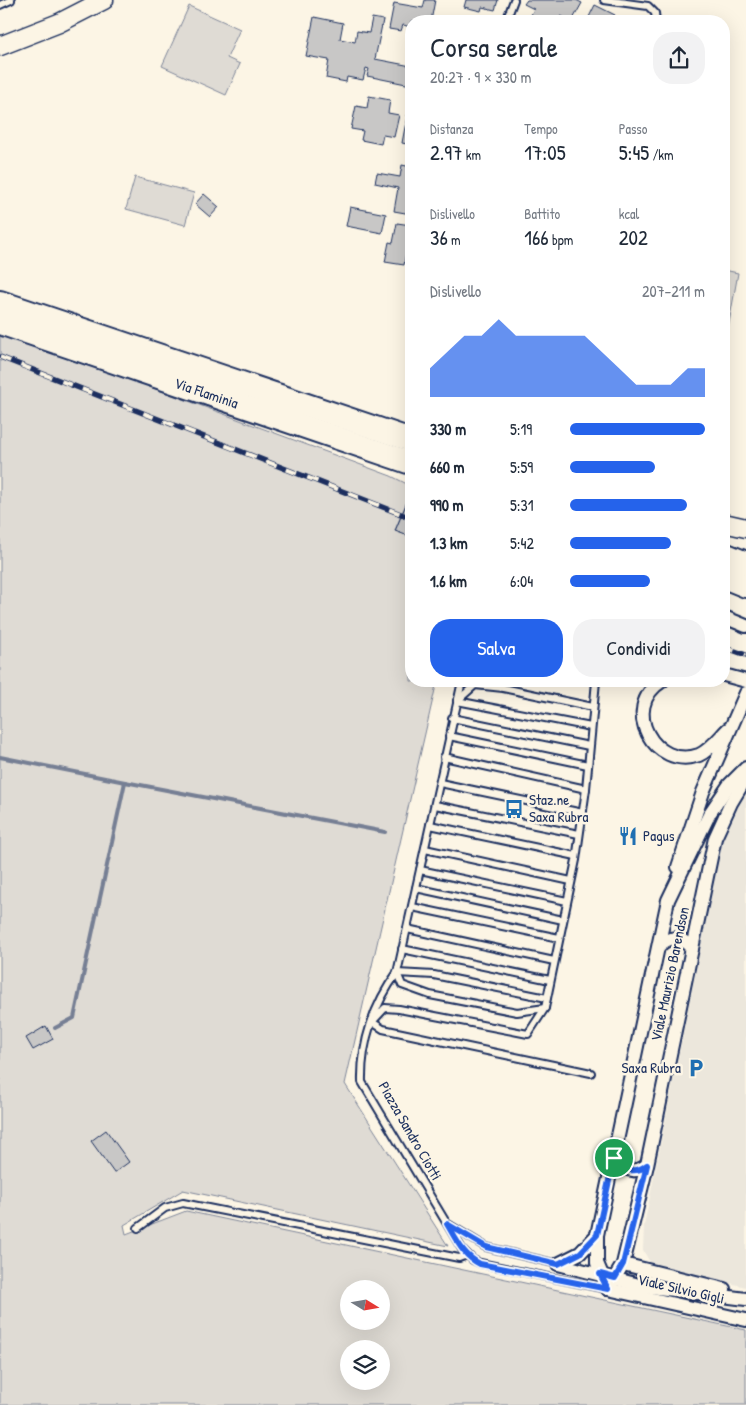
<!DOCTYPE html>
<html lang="it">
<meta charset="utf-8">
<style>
body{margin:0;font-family:"Patrick Hand",sans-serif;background:#f2f2f3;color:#1f2937;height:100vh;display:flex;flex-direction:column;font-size:19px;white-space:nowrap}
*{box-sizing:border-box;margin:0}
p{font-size:16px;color:#747a83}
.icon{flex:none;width:28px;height:28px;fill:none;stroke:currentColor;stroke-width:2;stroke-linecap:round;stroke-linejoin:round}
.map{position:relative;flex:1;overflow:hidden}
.details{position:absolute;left:405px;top:15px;width:325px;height:672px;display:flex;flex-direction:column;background:#fff;border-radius:20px;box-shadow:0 5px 20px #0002}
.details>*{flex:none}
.needle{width:32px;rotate:101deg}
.tools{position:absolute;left:340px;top:1280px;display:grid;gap:10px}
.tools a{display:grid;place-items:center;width:50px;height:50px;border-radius:50%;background:#fff;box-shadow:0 5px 20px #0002;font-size:25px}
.pin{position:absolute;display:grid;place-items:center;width:42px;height:42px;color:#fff;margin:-21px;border:2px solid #fff;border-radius:50%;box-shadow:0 1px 5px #0007}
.round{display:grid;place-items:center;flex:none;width:52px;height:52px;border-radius:20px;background:#f2f2f3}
.head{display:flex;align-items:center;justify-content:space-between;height:85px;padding:0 25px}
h1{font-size:28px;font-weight:600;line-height:38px}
.metrics{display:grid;grid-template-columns:repeat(3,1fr);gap:8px;height:85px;padding:5px 25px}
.metrics div{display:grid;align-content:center}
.metrics b{font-size:21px;font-weight:600}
.metrics small{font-size:14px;font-weight:400}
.metrics p{font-size:14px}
.chart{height:140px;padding:10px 25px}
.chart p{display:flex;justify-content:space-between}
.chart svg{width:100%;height:90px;margin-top:5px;fill:#2563eb;opacity:.7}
.primary-button{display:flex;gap:10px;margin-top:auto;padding:10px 25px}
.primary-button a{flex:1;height:58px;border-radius:20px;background:#2563eb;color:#fff;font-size:20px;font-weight:600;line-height:58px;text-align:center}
.primary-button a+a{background:#f2f2f3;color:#1f2937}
ul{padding:0 25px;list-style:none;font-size:16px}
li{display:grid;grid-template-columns:80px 60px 1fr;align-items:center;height:38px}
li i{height:12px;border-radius:6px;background:#2563eb}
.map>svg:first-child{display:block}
.built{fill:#ece7dc}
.green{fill:#dfdbd4;stroke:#7d8599;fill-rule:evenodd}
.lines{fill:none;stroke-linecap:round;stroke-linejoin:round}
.stream{stroke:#767f94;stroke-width:4}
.building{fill:#c8c7c6;stroke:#1b2f5e}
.lane-casing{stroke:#1b2f5e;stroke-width:10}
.street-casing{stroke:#1b2f5e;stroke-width:16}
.secondary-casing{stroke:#1b2f5e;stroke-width:21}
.highway-casing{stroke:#1b2f5e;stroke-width:26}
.lane{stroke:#fcf5e5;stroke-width:6}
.street{stroke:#fcf5e5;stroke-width:12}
.secondary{stroke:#fcf5e5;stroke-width:18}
.highway{stroke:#fcf5e5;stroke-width:22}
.rail-casing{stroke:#1b2f5e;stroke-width:5.5}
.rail{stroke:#fcf5e5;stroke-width:4;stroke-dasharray:11;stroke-linecap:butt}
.route-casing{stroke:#fff;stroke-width:10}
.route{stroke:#2563eb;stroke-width:6}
.labels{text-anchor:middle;stroke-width:5;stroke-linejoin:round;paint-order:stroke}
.street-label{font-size:15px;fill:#1b2f5e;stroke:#fcf5e5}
.poi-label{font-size:15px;fill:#1b2f5e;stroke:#fcf5e5;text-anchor:start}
</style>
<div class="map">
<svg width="746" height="1405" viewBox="0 0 746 1405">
<rect width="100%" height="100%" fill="#fcf5e5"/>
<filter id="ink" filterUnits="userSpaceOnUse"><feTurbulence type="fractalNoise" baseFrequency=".02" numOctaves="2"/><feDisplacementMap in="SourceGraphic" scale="10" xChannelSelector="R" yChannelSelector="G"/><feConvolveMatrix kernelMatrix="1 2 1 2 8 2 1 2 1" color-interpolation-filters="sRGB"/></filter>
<g filter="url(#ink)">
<path class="built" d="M 746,790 L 746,1287 L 651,1264 L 643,1250 L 644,1226 L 723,836 Z"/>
<g class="green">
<path d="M 189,6 L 240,29 L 227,58 L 240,64 L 226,95 L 162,66 Z"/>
<path d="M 135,177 L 194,193 L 185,225 L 126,209 Z"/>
<path d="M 724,270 L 738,273 L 724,351 Z"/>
<path d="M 0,334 L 148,386 L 391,476 L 411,486 L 411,492 L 395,530 L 411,537 L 411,681 L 437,681 L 345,1084 L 448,1246 L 183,1190 L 124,1225 L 126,1234 L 186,1211 L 746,1330 L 746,1405 L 0,1405 ZM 349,1289 L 381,1289 L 381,1321 L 349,1321 ZM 349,1349 L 381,1349 L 381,1381 L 349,1381 Z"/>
</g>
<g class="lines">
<g class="stream">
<path d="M 0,757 L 125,782"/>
<path d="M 55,1028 L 74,1018 L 125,782 L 385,832"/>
</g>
</g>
<g class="building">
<path d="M 425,0 L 435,0 L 431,21 L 411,21 L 411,27 L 403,25 L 401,31 L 389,29 L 394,3 L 423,8 Z"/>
<path d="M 466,0 L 498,0 L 495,10 L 482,7 L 481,11 L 464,7 Z"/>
<path d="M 527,0 L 576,0 L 582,3 L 572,21 L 561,16 L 559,21 L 528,21 L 534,9 L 524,4 Z"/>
<path d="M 595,5 L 615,15 L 613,21 L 587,21 Z"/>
<path d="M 314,17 L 343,23 L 340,39 L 355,42 L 357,31 L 369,33 L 372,18 L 383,20 L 375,59 L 411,66 L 411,85 L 367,76 L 369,69 L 366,68 L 363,80 L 347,77 L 346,82 L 326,78 L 329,60 L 306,56 Z"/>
<path d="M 411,95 L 411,145 L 402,143 Z"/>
<path d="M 369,96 L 390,100 L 388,113 L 399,115 L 394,137 L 383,135 L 381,144 L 361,140 L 363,131 L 351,129 L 356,106 L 367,108 Z"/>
<path d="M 402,165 L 411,167 L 411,214 L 394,211 L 398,188 L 375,183 L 377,173 L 400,177 Z"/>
<path d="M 204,194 L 219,207 L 210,217 L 195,204 Z"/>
<path d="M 350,207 L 386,214 L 382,233 L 346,226 Z"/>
<path d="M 397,223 L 411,225 L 411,246 L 407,245 L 404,265 L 385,262 L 389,242 L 393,243 Z"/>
<path d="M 407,502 L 411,504 L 411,537 L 395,531 Z"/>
<path d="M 46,1026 L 53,1039 L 33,1050 L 26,1038 Z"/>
<path d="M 106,1130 L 129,1162 L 114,1173 L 91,1141 Z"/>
</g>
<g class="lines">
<g class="lane-casing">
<g id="lane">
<path d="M 604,0 L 648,6 L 655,13 L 656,21"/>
<path d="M 0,5 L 11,0"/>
<path d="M 506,21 L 514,0"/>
<path d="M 462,681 L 397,973 C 374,1004 361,1043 362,1082 L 462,1249 L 473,1260 L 480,1263 L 607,1289"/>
<path d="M 457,701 L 475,685 L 503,688 L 593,707"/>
<path d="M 457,701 L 591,727"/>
<path d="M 452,718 L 589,746"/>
<path d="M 449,736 L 588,765"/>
<path d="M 444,757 L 586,789"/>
<path d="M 440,783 L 583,813"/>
<path d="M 435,805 L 579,834"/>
<path d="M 430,825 L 576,856"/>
<path d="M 425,849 L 571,881"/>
<path d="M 420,870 L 567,901"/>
<path d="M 416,888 L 563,920"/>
<path d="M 412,907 L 559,938"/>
<path d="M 407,929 L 554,961"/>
<path d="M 402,949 L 550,980"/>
<path d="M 397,973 L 402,985 L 430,995 L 517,1012 L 545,1008"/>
<path d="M 397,973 L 434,975 L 547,998"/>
<path d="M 373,1021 L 385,1008 L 399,1009 L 528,1034 L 545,1008 L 576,860 L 586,789 L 596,681"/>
<path d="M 372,1022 L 383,1029 L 591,1073"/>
<path d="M 448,1224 L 486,1247 L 558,1264"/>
<path d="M 138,1228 L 165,1208 L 183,1203 L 459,1258 L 467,1255"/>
</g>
</g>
<g class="street-casing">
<g id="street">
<path d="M 724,617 L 746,626"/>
<path d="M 724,675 L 746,681"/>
<path d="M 662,681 C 619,708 655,771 699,755 C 710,750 719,738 728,729"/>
<path d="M 678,867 L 703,792 L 746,693"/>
<path d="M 659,946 C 670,935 682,936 692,949"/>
<path d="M 614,1158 C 624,1170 634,1175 647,1165"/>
<path d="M 558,1264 L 643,1286 L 746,1299"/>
<path d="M 558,1264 L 580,1253 L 597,1235"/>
<path d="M 623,1264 L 724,1289"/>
<path d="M 608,1289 L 597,1263 L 597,1235 L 668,900 L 710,813 L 729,785 L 746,768"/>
<path d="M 608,1289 L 623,1264 L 647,1165 L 715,838 L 731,803 L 746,778"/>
<path d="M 608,1289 L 746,1320"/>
</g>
</g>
<g class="secondary-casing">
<g id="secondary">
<path d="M 0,46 L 59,23 L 104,0"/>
<path d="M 724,523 L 746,528"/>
</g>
</g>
<g class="highway-casing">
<g id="highway">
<path d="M 0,302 L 411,440"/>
<path id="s1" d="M 0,323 L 411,463"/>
<path d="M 724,554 L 746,563"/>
<path d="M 724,577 L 746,586"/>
</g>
</g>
<use href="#lane" class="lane"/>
<use href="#street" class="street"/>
<use href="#secondary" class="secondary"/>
<use href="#highway" class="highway"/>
<g class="rail-casing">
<g id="rail">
<path d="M 0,357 L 411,518"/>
<path d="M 724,647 L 746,655"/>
</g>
</g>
<use href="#rail" class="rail"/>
</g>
</g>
<g class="lines" filter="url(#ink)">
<g class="route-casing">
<path id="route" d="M 614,1158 C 624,1170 634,1175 647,1165 L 623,1264 L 615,1278 L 600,1274 L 608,1289 L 480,1264 C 463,1256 456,1239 447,1224 L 486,1247 L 558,1264 L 580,1253 L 597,1235 Z"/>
</g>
<use href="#route" class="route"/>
</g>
<defs>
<g id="bus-bare" transform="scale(1.5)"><path d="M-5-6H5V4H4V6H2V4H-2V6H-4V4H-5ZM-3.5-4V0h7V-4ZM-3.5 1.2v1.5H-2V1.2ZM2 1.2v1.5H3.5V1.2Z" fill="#1f6fb2" stroke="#fcf5e5" stroke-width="2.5" paint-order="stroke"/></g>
<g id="restaurant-bare" transform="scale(1.5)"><path d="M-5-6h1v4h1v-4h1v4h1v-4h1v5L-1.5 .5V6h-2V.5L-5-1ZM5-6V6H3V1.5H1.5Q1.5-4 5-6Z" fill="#1f6fb2" stroke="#fcf5e5" stroke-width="2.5" paint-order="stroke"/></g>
<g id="parking-bare" transform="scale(1.5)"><path d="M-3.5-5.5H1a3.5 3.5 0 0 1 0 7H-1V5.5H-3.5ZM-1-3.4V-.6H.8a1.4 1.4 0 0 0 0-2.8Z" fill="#1f6fb2" stroke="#fcf5e5" stroke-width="2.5" paint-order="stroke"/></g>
</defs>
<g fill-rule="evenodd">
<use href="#bus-bare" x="514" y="809"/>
<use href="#restaurant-bare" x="628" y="836"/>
<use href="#parking-bare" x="696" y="1068"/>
</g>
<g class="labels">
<g class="street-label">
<text dy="5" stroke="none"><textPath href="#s1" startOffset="218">Via Flaminia</textPath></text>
<text transform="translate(670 974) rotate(-78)" y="5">Viale Maurizio Barendson</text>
<text transform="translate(410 1131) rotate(60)" y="5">Piazza Sandro Ciotti</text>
<text transform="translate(681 1289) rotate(13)" y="5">Viale Silvio Gigli</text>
</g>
<g class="poi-label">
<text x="529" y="805">Staz.ne<tspan x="529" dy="17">Saxa Rubra</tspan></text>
<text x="643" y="841">Pagus</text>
<text x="681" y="1073" text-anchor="end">Saxa Rubra</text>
</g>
</g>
</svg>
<div class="tools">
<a><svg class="needle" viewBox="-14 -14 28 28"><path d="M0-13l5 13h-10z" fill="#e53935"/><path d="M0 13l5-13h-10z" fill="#747a83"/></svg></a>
<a><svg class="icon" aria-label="layers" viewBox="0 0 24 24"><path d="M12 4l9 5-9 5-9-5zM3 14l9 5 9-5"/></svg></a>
</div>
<div class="pin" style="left:614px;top:1158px;background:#1e9e55"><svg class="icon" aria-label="arrive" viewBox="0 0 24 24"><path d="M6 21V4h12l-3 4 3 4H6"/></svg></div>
<section class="details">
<div class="head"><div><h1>Corsa serale</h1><p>20:27 · 9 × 330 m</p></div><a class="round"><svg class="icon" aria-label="share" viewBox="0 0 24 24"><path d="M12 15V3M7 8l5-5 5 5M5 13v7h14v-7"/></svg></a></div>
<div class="metrics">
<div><p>Distanza</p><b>2.97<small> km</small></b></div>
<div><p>Tempo</p><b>17:05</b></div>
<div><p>Passo</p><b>5:45<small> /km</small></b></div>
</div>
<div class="metrics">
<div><p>Dislivello</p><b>36<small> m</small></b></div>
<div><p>Battito</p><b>166<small> bpm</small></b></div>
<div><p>kcal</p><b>202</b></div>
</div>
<div class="chart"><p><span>Dislivello</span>207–211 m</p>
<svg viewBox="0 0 160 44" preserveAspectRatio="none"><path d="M0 44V30L10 22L20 14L30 14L40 6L50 14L60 14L70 14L80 14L90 14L100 22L110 30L120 38L130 38L140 38L150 30L160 30V44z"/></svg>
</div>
<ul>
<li><b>330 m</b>5:19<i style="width:100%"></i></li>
<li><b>660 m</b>5:59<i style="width:63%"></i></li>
<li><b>990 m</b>5:31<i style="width:87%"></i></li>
<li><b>1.3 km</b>5:42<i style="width:75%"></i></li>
<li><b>1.6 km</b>6:04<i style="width:59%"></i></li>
</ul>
<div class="primary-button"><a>Salva</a><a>Condividi</a></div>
</section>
</div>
